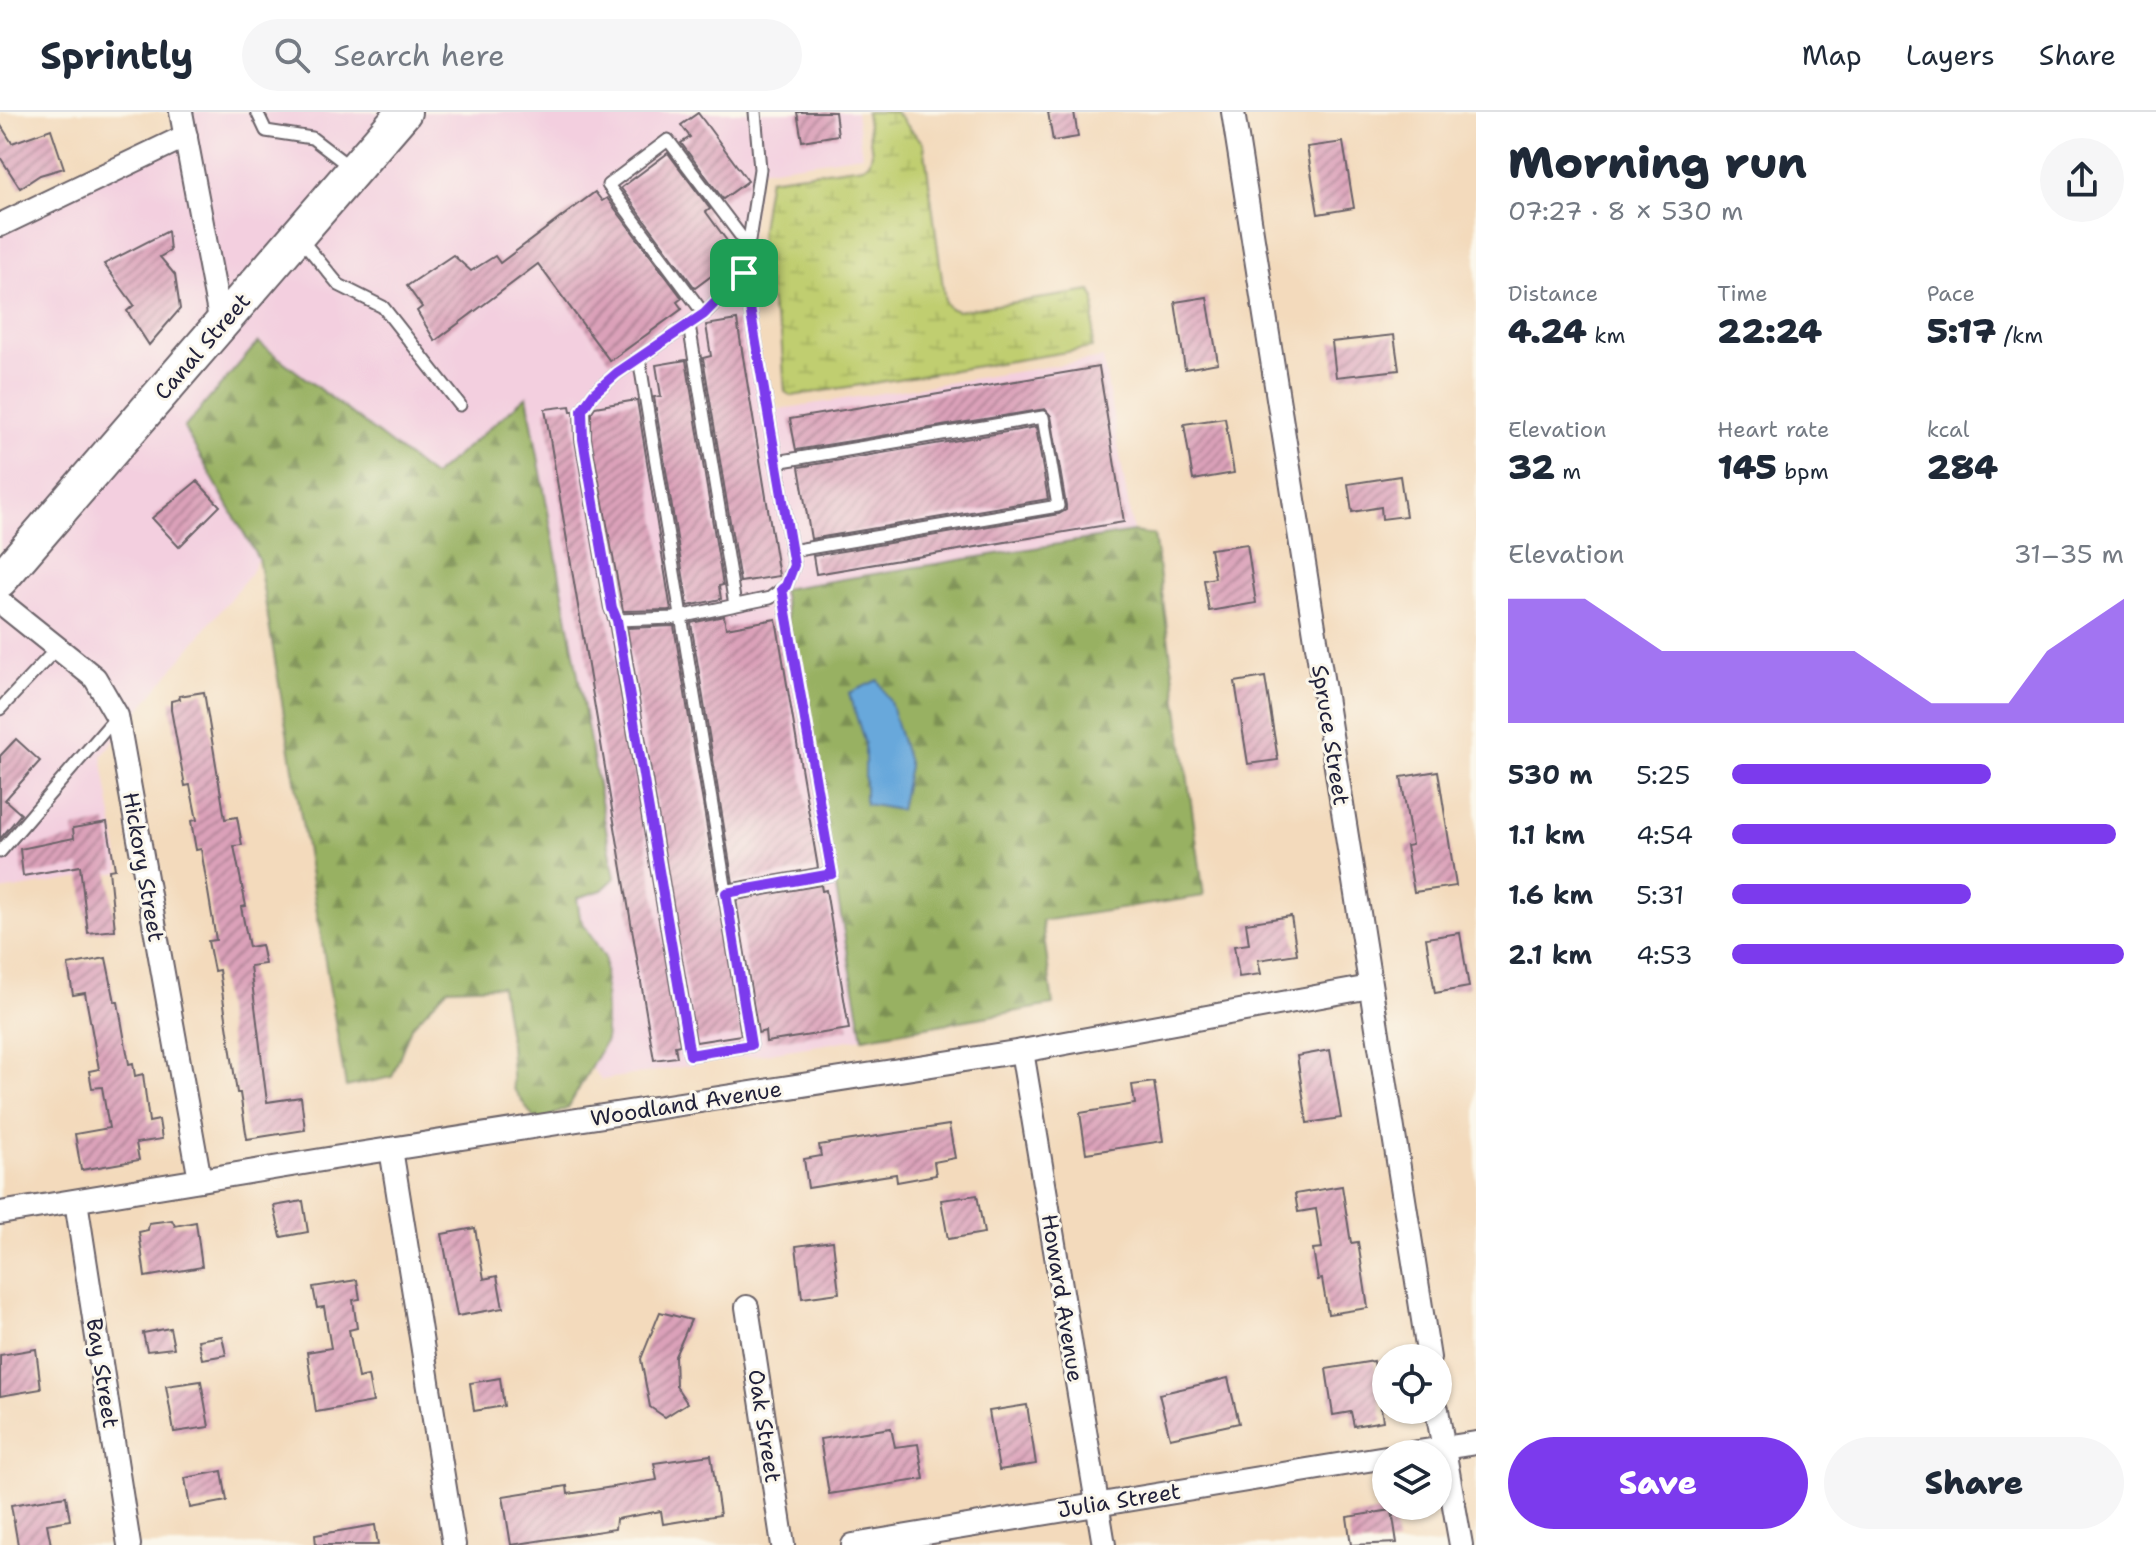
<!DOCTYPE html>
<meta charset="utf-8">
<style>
body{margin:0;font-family:"Shantell Sans",sans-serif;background:#f6f6f7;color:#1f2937;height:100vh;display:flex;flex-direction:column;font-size:30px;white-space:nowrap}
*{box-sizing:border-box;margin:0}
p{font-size:26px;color:#747a83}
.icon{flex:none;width:44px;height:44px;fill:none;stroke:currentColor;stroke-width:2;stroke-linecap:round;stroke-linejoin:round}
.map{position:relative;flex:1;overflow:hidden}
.sheet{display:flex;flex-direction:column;background:#fff;width:680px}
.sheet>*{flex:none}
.buttons{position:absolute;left:1372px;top:1232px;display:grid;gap:16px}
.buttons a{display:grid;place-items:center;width:80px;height:80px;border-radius:50%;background:#fff;box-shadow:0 2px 6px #0004;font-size:40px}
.pin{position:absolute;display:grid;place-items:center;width:68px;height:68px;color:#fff;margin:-34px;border-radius:16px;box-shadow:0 4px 12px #0006}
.round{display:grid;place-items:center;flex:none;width:84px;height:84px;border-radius:42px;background:#f6f6f7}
.head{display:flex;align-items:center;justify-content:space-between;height:136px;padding:0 32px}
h1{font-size:44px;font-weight:800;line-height:60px}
.metrics{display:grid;grid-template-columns:repeat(3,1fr);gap:12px;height:136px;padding:8px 32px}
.metrics div{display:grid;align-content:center}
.metrics b{font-size:34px;font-weight:800}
.metrics small{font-size:22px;font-weight:400}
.metrics p{font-size:22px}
.chart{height:224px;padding:16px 32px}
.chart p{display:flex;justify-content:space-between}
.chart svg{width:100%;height:144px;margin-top:8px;fill:#7c3aed;opacity:.7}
.button{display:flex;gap:16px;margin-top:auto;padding:16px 32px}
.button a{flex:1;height:92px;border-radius:48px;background:#7c3aed;color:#fff;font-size:32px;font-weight:800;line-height:92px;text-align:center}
.button a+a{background:#f6f6f7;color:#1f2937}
ul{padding:0 32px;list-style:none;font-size:26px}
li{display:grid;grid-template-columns:128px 96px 1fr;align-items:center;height:60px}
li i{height:20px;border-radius:10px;background:#7c3aed}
header{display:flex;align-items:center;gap:48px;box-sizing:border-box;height:112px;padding:0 40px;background:#fff;border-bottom:2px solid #e0e1e3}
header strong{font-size:38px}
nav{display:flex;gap:44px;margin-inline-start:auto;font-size:28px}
.search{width:560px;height:72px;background:#f6f6f7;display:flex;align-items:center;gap:20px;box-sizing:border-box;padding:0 28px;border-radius:44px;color:#747a83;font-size:30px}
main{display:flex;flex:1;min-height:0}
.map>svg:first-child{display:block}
.built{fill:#f3cfdf}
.forest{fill:url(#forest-firs);stroke:#5d6a4e;stroke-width:2;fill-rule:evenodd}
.wetland{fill:url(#wetland-marsh);stroke:#717856;stroke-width:2}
.water{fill:#68a8db;stroke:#45658b;stroke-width:2}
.building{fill:url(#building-hatch)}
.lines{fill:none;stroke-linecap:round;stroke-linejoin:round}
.service-casing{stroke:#6b6268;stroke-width:15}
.minor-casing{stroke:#6b6268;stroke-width:26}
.primary-casing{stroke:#6b6268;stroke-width:38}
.service{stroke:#fff;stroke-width:11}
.minor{stroke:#fff;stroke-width:22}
.primary{stroke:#fff;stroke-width:34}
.route-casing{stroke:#fff;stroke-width:16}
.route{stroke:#7c3aed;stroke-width:10}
.labels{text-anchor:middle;stroke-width:6;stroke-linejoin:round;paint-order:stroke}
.street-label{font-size:22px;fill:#22223b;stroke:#fbf7ec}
</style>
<header>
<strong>Sprintly</strong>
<div class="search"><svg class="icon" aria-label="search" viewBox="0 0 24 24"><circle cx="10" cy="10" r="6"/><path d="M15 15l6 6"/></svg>Search here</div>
<nav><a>Map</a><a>Layers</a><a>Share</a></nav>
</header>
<main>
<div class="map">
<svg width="1476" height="1433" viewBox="0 0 1476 1433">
<defs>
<pattern id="forest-firs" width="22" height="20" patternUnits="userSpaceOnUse" patternTransform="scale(2)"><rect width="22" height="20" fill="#98b162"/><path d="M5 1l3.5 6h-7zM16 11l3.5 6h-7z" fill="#7c9052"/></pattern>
<pattern id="wetland-marsh" width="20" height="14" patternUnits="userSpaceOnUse" patternTransform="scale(2)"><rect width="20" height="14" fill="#c0ce70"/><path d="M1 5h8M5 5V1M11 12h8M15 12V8" fill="none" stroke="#a5b162"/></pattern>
<pattern id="building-hatch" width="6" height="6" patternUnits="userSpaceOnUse" patternTransform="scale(2)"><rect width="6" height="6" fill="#dba1b9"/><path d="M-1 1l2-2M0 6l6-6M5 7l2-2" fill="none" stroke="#b18398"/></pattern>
</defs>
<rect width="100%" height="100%" fill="#fbf7ec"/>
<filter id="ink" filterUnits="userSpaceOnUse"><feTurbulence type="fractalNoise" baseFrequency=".0125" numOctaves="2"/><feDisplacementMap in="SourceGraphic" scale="16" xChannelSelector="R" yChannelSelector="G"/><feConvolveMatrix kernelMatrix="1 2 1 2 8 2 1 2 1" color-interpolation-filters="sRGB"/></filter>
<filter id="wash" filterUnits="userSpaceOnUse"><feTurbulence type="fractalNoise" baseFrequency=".006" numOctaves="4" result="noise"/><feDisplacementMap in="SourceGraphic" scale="32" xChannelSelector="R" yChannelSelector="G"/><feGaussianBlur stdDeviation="1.8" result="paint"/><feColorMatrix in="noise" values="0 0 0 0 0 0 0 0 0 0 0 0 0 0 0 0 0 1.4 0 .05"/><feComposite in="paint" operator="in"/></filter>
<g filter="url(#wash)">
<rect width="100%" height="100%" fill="#f3dabc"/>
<path class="built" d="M 181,0 L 856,0 L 862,43 L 760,58 L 744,161 L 768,299 L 1103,246 L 1133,420 L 782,478 L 863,926 L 601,968 L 591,955 L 606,928 L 605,846 L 580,806 L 577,785 L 602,778 L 527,285 L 433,364 L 258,230 L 184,316 L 258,446 L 250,462 L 102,644 L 121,760 L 0,779 L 0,113 L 185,24 Z"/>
<g class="forest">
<path d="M 258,230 L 433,364 L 527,284 L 615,766 L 602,778 L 577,786 L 580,806 L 605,846 L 606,928 L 568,996 L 537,1011 L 513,976 L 510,932 L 501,874 L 448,876 L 411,915 L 392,965 L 346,975 L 258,446 L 184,316 Z"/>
<path d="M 1133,420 L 1154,423 L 1204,784 L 1042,809 L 1053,893 L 863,926 L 782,477 ZM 865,632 L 900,697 L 865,691 Z"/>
</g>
<path class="wetland" d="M 866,0 L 895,0 L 924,32 L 945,190 L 949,196 L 957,199 L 1091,179 L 1095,187 L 1092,236 L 792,284 L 785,280 L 781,222 L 772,199 L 760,123 L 768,71 L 769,67 L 863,54 L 869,51 L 872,41 Z"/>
<path class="water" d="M 878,568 L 890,590 L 909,654 L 900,698 L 865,692 L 865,632 L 849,581 Z"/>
<g id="blocks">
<g class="building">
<path d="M 797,0 L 835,0 L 838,23 L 802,29 Z"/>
<path d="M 1048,0 L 1074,0 L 1078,25 L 1053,29 Z"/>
<path d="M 698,1 L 748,69 L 723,87 L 681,31 L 690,25 L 681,13 Z"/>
<path d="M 0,12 L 12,31 L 51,17 L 64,56 L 40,63 L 20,76 L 0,45 Z"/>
<path d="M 1343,30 L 1354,96 L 1318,102 L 1307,35 Z"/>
<path d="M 668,41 L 710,97 L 706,100 L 738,144 L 695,176 L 621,76 Z"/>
<path d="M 595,80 L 602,89 L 607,86 L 682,186 L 677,190 L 682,197 L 610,249 L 538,152 L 435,229 L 417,199 L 422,195 L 407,174 L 453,143 L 471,159 L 495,144 L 500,151 Z"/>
<path d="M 168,119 L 170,139 L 160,145 L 175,163 L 180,197 L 149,233 L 127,199 L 134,193 L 104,152 Z"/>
<path d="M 1207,185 L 1218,251 L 1185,257 L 1175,190 Z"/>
<path d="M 737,208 L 779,464 L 740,470 L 703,246 L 711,244 L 706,213 Z"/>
<path d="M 1394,223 L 1399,258 L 1336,265 L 1332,230 Z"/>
<path d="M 686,248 L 723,473 L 719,474 L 721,487 L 688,494 L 654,285 L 661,284 L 656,253 Z"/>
<path d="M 1099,255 L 1124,410 L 816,462 L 813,444 L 1059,402 L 1066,398 L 1066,393 L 1051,304 L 1045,297 L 796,338 L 790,307 Z"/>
<path d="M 637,288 L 671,498 L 623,499 L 591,326 L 591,301 L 595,295 Z"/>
<path d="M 570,294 L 571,299 L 574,299 L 575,328 L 604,497 L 609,510 L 680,933 L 675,934 L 677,945 L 654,948 L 545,297 Z"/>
<path d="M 1225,306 L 1234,361 L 1193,368 L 1184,312 Z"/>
<path d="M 1036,315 L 1048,387 L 811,427 L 799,355 Z"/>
<path d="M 1400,364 L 1406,404 L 1382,407 L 1381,395 L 1352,400 L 1348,372 Z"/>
<path d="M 197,369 L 220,394 L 179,435 L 152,406 Z"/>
<path d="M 1247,432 L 1256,491 L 1209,499 L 1204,468 L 1215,466 L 1210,437 Z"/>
<path d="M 724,504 L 726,516 L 776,507 L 818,756 L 733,771 L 691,511 Z"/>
<path d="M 674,514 L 741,923 L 696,930 L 627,516 Z"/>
<path d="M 1265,565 L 1278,648 L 1248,652 L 1235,570 Z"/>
<path d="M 204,580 L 225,707 L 237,705 L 242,733 L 234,734 L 246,794 L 241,795 L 249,835 L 261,833 L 265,852 L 250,854 L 267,990 L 301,985 L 305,1018 L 247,1027 L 240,981 L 237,981 L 219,858 L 214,859 L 208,829 L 216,828 L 201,737 L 196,738 L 191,709 L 197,708 L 190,673 L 185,674 L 171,598 L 171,589 L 180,587 L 179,584 Z"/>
<path d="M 16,627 L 40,649 L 5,688 L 21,702 L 0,727 L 0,644 Z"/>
<path d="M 1438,659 L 1456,774 L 1414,780 L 1406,734 L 1412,733 L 1401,665 Z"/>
<path d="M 107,710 L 115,757 L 109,758 L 115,818 L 88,821 L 80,754 L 23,764 L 20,737 L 74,726 L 73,716 Z"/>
<path d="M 821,773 L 822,779 L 826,778 L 849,917 L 766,930 L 765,919 L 758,921 L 736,788 Z"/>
<path d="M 1291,804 L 1297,842 L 1258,848 L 1261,862 L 1239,865 L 1234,834 L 1249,832 L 1246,811 Z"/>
<path d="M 1460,821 L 1469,875 L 1435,881 L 1426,826 Z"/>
<path d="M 106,846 L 115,890 L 118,890 L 129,952 L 133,951 L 135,964 L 143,962 L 149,1010 L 159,1008 L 162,1027 L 136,1031 L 139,1048 L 81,1058 L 75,1022 L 109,1016 L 102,975 L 92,976 L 89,959 L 99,957 L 85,881 L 73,883 L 68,853 Z"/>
<path d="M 1330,938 L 1341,1006 L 1307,1011 L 1297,944 Z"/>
<path d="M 1154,970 L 1163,1029 L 1086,1041 L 1080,1001 L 1135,992 L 1132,973 Z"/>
<path d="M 949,1013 L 955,1046 L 934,1050 L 936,1063 L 897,1070 L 896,1062 L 808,1076 L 804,1047 L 821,1044 L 819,1033 Z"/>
<path d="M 1342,1074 L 1351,1131 L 1358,1130 L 1368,1196 L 1328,1202 L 1322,1167 L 1318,1168 L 1313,1137 L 1322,1136 L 1316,1097 L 1298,1100 L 1295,1082 Z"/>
<path d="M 977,1083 L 984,1121 L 948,1127 L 941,1088 Z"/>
<path d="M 303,1089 L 308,1120 L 281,1125 L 274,1094 Z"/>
<path d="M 172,1108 L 175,1114 L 196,1110 L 202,1155 L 145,1165 L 139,1120 L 148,1118 L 149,1111 Z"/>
<path d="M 475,1116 L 484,1167 L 497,1164 L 503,1196 L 457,1204 L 442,1122 Z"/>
<path d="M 833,1129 L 839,1181 L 802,1186 L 796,1134 Z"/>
<path d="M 357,1168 L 360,1187 L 353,1188 L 357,1216 L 349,1218 L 358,1266 L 368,1264 L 373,1290 L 316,1300 L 307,1240 L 331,1236 L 324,1195 L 317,1196 L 313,1175 Z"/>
<path d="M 660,1200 L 691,1208 L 675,1244 L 676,1274 L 687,1291 L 665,1305 L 650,1295 L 641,1247 Z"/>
<path d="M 170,1216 L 174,1236 L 147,1239 L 143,1221 Z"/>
<path d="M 222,1224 L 226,1243 L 202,1247 L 198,1228 Z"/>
<path d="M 36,1237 L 41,1277 L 0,1284 L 0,1243 Z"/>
<path d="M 1374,1249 L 1383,1309 L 1354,1314 L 1351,1300 L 1333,1303 L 1326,1257 Z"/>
<path d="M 500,1266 L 504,1294 L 474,1299 L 470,1271 Z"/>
<path d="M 1228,1266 L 1239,1311 L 1170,1326 L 1159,1282 Z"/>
<path d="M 201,1269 L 209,1315 L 174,1320 L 166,1274 Z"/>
<path d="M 1027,1293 L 1036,1352 L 999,1358 L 989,1299 Z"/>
<path d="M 891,1316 L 895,1335 L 918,1332 L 924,1367 L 829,1382 L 820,1327 Z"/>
<path d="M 711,1343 L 720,1403 L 663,1412 L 661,1399 L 616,1407 L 615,1417 L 511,1433 L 503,1384 L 567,1374 L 568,1382 L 657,1368 L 654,1351 Z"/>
<path d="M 222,1359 L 227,1389 L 190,1396 L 185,1366 Z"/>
<path d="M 66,1384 L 70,1408 L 47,1412 L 51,1433 L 18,1433 L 11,1393 Z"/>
<path d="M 1392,1398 L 1397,1431 L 1351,1433 L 1347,1405 Z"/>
<path d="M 375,1413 L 378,1433 L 316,1433 L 315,1423 Z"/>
</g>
</g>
</g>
<g filter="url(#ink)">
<use href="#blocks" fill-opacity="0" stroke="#6b6268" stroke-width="2"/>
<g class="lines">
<g class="service-casing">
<g id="service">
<path d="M 257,0 L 266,19 L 312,26 L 350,55"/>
<path d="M 300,126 L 339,173 L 383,195 L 460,293"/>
<path d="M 744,161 L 704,202 L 617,261 L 594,281 L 582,298 L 583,327 L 612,496 L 617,508 L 674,506 L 770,486 L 786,474 L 794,453 L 744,161 L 760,57 L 755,0"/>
<path d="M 704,202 L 608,73 L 668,28 L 749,135"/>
<path d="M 689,213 L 735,493"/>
<path d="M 776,350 L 1043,305 L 1058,394 L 791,439"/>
<path d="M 617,508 L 690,943 L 751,933 L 639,246"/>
<path d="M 0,597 L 57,536"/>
<path d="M 0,740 L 117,604"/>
<path d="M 726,781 L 832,762 L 782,477"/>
</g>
</g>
<g class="minor-casing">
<g id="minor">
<path d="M 181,0 L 221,212"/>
<path d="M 1233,0 L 1429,1246"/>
<path d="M 0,113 L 186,24"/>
<path d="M 0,490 L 95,566 L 117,604 L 200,1068"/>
<path d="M 1022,939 L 1104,1433"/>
<path d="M 391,1037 L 454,1433"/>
<path d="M 76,1089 L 129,1433"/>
<path d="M 0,1101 L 358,1042 L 1022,939 L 1370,875"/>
<path d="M 747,1195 L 783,1433"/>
<path d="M 1437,1298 L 1461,1433"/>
<path d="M 1405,1342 L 1476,1331"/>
<path d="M 853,1433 L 1386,1345"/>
</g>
</g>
<g class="primary-casing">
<path id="primary" d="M 0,468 L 404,0"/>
</g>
<use href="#service" class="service"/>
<use href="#minor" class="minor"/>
<use href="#primary" class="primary"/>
</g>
</g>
<g class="lines" filter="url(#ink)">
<g class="route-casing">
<path id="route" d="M 744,161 L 794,453 L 786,474 L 782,477 L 832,762 L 726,781 L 751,933 L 690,943 L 617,508 L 612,496 L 583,327 L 582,298 L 594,281 L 617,261 L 704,202 Z"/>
</g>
<use href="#route" class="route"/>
</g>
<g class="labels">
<g class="street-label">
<text transform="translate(202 234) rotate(-49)" y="8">Canal Street</text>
<text transform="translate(1331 623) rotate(81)" y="8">Spruce Street</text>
<text transform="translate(144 755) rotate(80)" y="8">Hickory Street</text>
<text transform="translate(686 991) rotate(-9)" y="8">Woodland Avenue</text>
<text transform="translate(1063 1186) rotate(81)" y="8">Howard Avenue</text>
<text transform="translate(103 1261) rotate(81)" y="8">Bay Street</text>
<text transform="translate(765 1314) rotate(81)" y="8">Oak Street</text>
<text transform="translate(1119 1388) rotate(-9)" y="8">Julia Street</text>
</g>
</g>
</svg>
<div class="buttons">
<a><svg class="icon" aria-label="locate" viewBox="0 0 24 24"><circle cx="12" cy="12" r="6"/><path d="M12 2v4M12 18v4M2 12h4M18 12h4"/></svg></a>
<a><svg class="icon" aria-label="layers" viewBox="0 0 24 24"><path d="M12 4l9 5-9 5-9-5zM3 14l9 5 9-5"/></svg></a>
</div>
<div class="pin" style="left:744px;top:161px;background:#1e9e55"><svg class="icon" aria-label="arrive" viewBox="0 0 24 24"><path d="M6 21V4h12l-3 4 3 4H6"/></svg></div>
</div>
<section class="sheet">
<div class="head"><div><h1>Morning run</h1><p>07:27 · 8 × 530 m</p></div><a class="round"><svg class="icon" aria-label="share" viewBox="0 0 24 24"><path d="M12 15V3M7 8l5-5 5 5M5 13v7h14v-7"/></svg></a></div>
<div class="metrics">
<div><p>Distance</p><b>4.24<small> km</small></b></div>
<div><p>Time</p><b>22:24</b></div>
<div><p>Pace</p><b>5:17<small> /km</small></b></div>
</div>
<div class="metrics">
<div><p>Elevation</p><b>32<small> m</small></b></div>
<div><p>Heart rate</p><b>145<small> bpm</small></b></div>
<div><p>kcal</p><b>284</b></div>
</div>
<div class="chart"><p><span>Elevation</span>31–35 m</p>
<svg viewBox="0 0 160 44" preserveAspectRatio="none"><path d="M0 44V6L10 6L20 6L30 14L40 22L50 22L60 22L70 22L80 22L90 22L100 30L110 38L120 38L130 38L140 22L150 14L160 6V44z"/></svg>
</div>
<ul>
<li><b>530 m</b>5:25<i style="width:66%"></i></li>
<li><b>1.1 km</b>4:54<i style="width:98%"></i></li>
<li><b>1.6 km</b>5:31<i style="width:61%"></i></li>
<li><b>2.1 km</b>4:53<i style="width:100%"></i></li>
</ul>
<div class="button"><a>Save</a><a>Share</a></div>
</section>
</main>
